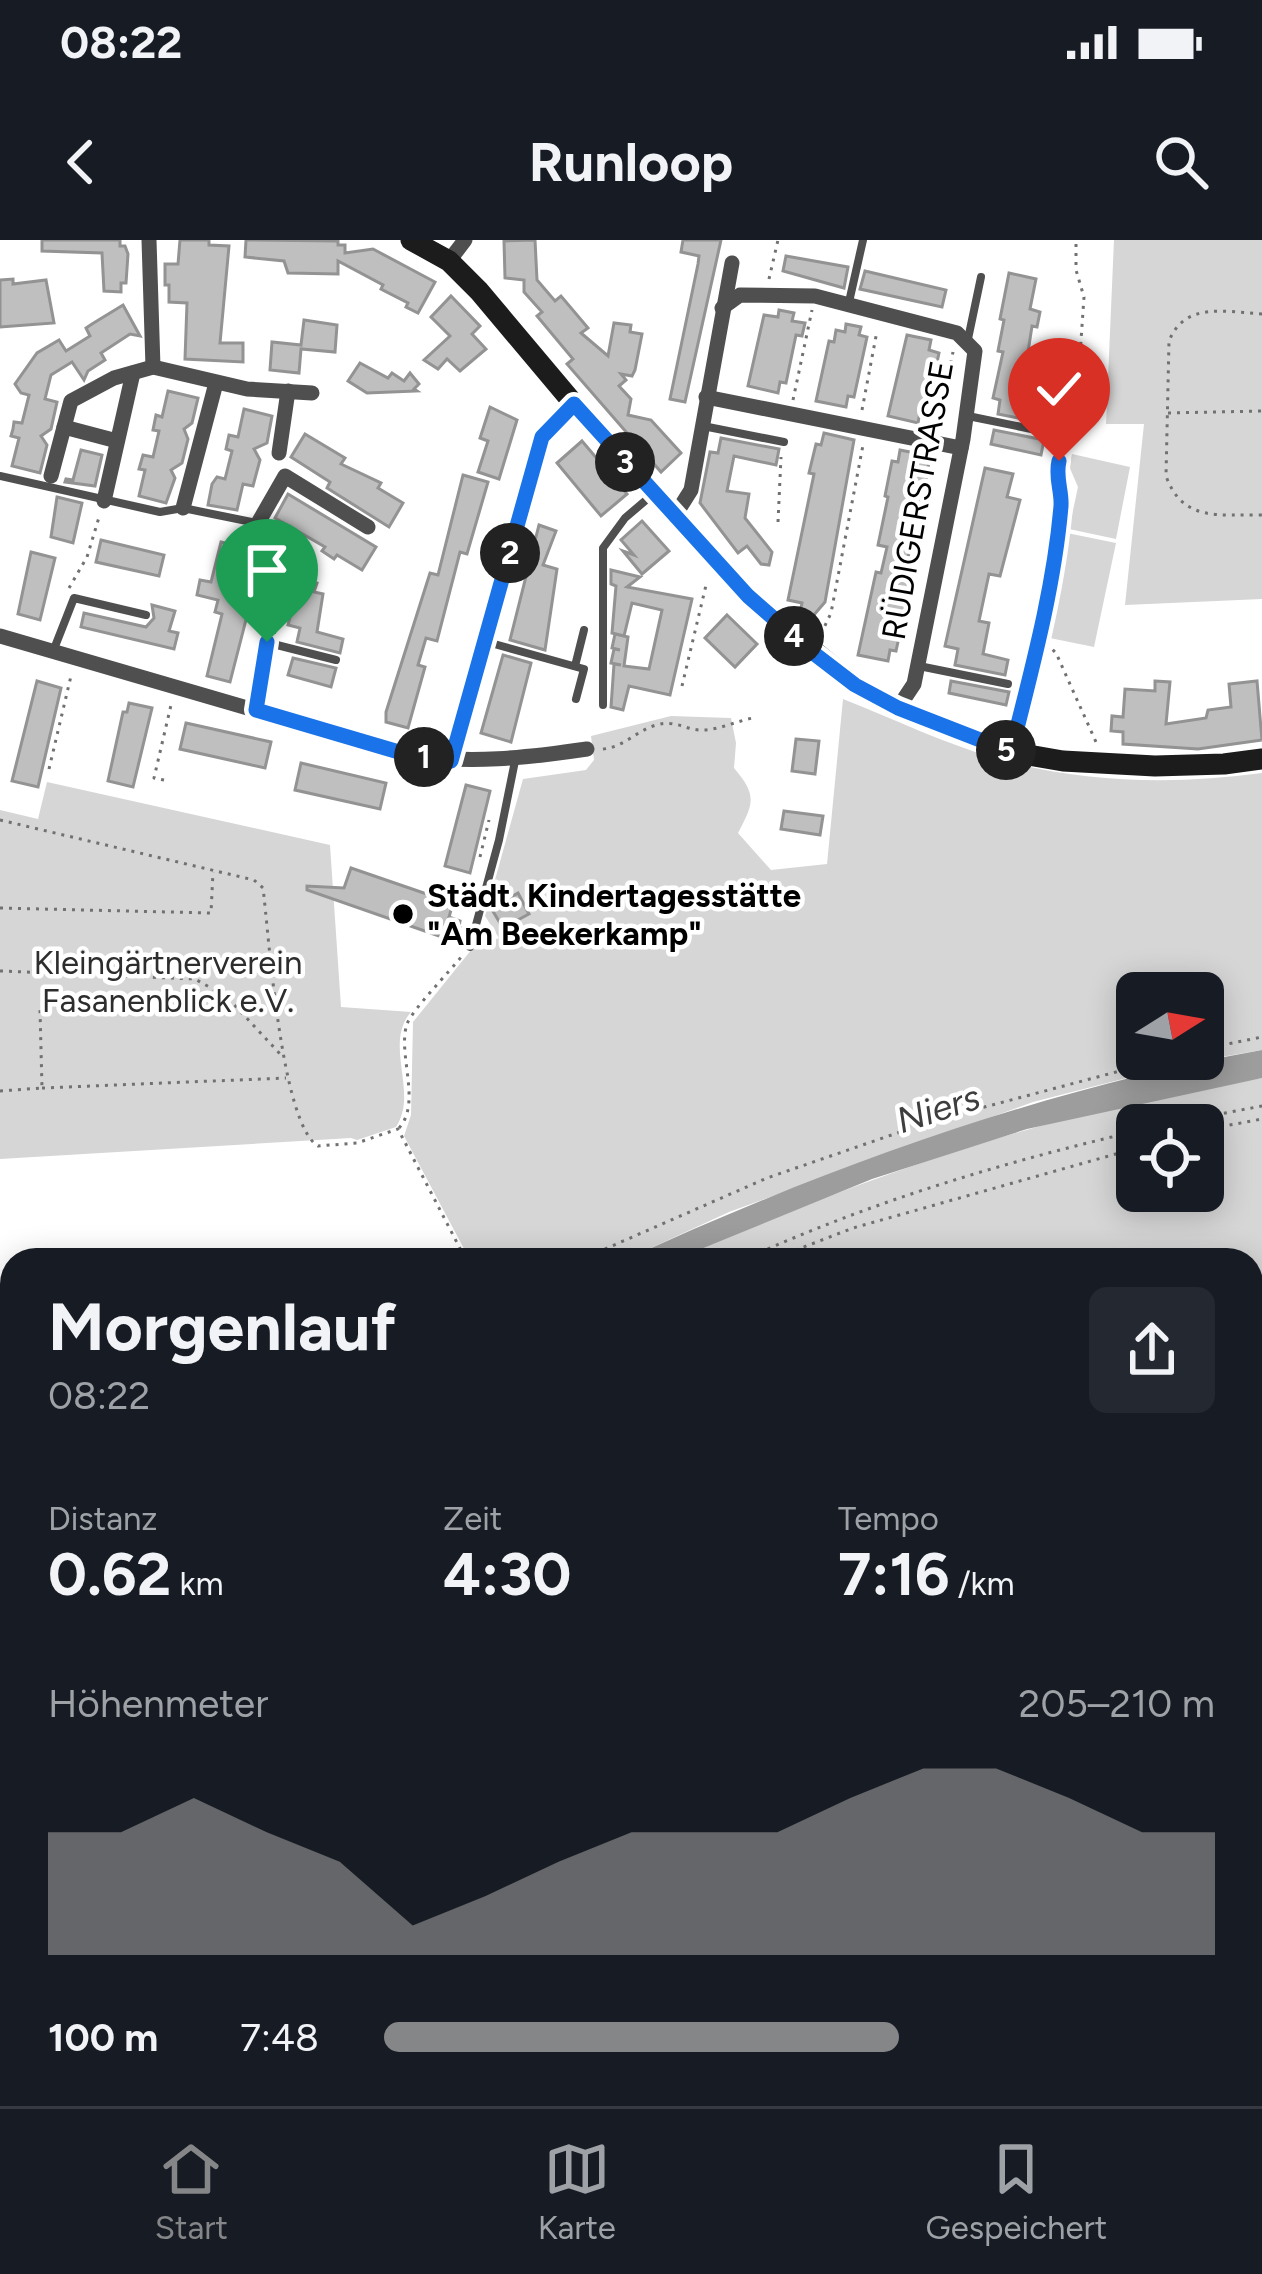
<!DOCTYPE html>
<html lang="de">
<meta charset="utf-8">
<style>
body{margin:0;font-family:Figtree,sans-serif;background:#242831;color:#f1f3f6;height:100vh;display:flex;flex-direction:column;font-size:45px;white-space:nowrap}
*{box-sizing:border-box;margin:0}
p{font-size:39px;color:#9ea1a6}
.icon{flex:none;width:66px;height:66px;fill:none;stroke:currentColor;stroke-width:2;stroke-linecap:round;stroke-linejoin:round}
.map{position:relative;flex:1;overflow:hidden}
.panel{position:absolute;left:0px;top:1008px;width:1263px;height:858px;display:flex;flex-direction:column;background:#171b24;border-radius:36px 36px 0 0;box-shadow:0 6px 30px #0003}
.panel>*{flex:none}
.needle{width:78px;rotate:79deg}
.buttons{position:absolute;left:1116px;top:732px;display:grid;gap:24px}
.buttons a{display:grid;place-items:center;width:108px;height:108px;border-radius:18px;background:#171b24;box-shadow:0 6px 30px #0003;font-size:60px}
.pin{position:absolute;display:grid;place-items:center;width:102px;height:102px;color:#fff;margin:-123px -51px;border-radius:50% 50% 50% 0;rotate:-45deg;box-shadow:0 0 12px #0007}
.pin .icon{rotate:45deg}
.km{position:absolute;width:60px;height:60px;margin:-30px;border-radius:50%;background:#222;color:#fff;font-size:33px;line-height:60px;text-align:center}
.round{display:grid;place-items:center;flex:none;width:126px;height:126px;border-radius:18px;background:#242831}
.summary{display:flex;align-items:center;justify-content:space-between;height:204px;padding:0 48px}
h1{font-size:66px;font-weight:700;line-height:90px}
.metrics{display:grid;grid-template-columns:repeat(3,1fr);gap:18px;height:204px;padding:12px 48px}
.metrics div{display:grid;align-content:center}
.metrics b{font-size:60px;font-weight:700}
.metrics small{font-size:33px;font-weight:400}
.metrics p{font-size:33px}
.chart{height:336px;padding:24px 48px}
.chart p{display:flex;justify-content:space-between}
.chart svg{width:100%;height:216px;margin-top:12px;fill:#858687;opacity:.7}
ul{padding:0 48px;list-style:none;font-size:39px}
li{display:grid;grid-template-columns:192px 144px 1fr;align-items:center;height:90px}
li i{height:30px;border-radius:15px;background:#858687}
.status{display:flex;justify-content:space-between;align-items:center;height:84px;padding:0 60px;background:#171b24;direction:ltr}
.status svg{height:33px;fill:currentColor}
header{display:flex;justify-content:space-between;align-items:center;height:156px;padding:0 48px;background:#171b24;font-size:54px;font-weight:700}
.tab-bar{display:flex;justify-content:space-around;align-items:center;height:168px;border-top:3px solid #363941;background:#171b24;font-size:33px;color:#9ea1a6}
.tab-bar a{display:grid;justify-items:center;gap:6px}
.tab-bar .current{color:#858687}
.map>svg:first-child{display:block}
.green{fill:#d6d6d6;fill-rule:evenodd}
.water{fill:#9d9d9d}
.lines{fill:none;stroke-linecap:round;stroke-linejoin:round}
.river{stroke:#9d9d9d;stroke-width:30}
.building{fill:#bfbfbf;stroke:#939393;stroke-width:3}
.path{stroke:#717171;stroke-width:3;stroke-dasharray:3 6;stroke-linecap:butt}
.lane{stroke:#4f4f4f;stroke-width:8}
.street{stroke:#4f4f4f;stroke-width:15}
.secondary{stroke:#1c1c1c;stroke-width:21}
.route-casing{stroke:#fff;stroke-width:24}
.route{stroke:#1a73e8;stroke-width:15}
.poi-dot{fill:#000;stroke:#fff;stroke-width:4.5}
.labels{text-anchor:middle;stroke-width:9;stroke-linejoin:round;paint-order:stroke}
.street-label{font-size:33px;fill:#000;stroke:#fff}
.poi-label{font-size:33px;font-weight:bold;fill:#000;stroke:#fff;text-anchor:start}
.park-label{font-size:33px;fill:#2d2d2d;stroke:#fff}
.water-label{font-size:36px;font-style:italic;fill:#3e3e3e;stroke:#fff}
</style>
<div class="status"><b>08:22</b><svg viewBox="0 0 49 12"><path d="M0 12V9h3v3zM5 12V6h3v6zM10 12V3h3v9zM15 12V0h3v12zM26 1h20v11H26zM47 4h2v5h-2z"/></svg></div>
<header><svg class="icon" aria-label="back" viewBox="0 0 24 24"><path d="M15 5l-7 7 7 7"/></svg>Runloop<svg class="icon" aria-label="search" viewBox="0 0 24 24"><circle cx="10" cy="10" r="6"/><path d="M15 15l6 6"/></svg></header>
<div class="map">
<svg width="1262" height="1866" viewBox="0 0 1262 1866">
<rect width="100%" height="100%" fill="#fff"/>
<g class="green">
<path d="M 1114,0 L 1262,0 L 1262,359 L 1125,365 L 1144,184 L 1106,184 Z"/>
<path d="M 1072,214 L 1130,227 L 1116,299 L 1069,289 L 1078,247 L 1069,226 Z"/>
<path d="M 1067,293 L 1116,303 L 1094,407 L 1045,397 Z"/>
<path d="M 843,459 C 894,479 945,504 998,519 C 1084,543 1174,545 1262,533 L 1262,810 L 1185,823 L 1033,862 L 729,972 L 625,1020 L 470,1020 L 404,896 L 411,875 L 413,782 L 472,709 L 499,698 L 485,676 L 523,539 L 586,530 L 594,520 L 591,496 L 671,476 L 731,478 L 736,503 L 734,528 C 757,555 754,563 738,593 L 771,630 L 827,624 ZM 1137,753 L 1203,753 L 1203,819 L 1137,819 Z"/>
<path d="M 47,542 L 330,605 L 341,767 L 411,772 C 383,804 419,853 396,887 L 357,900 L 351,898 L 0,919 L 0,570 L 38,579 Z"/>
<path d="M 1262,838 L 1262,1866 L 0,1866 L 0,1565 L 12,1557 L 12,1854 L 1251,1854 L 1251,1020 L 674,1020 C 862,938 1058,868 1262,838 ZM 1137,885 L 1203,885 L 1203,951 L 1137,951 Z"/>
</g>
<path class="water" d="M 1262,810 L 1262,838 L 1027,889 L 872,939 L 674,1020 L 625,1020 C 825,928 1045,848 1262,810 Z"/>
<g class="lines">
<path class="river" d="M 0,1400 L 12,1393"/>
</g>
<g class="building">
<path d="M 42,0 L 120,0 L 120,6 L 125,6 L 128,14 L 126,43 L 121,43 L 121,52 L 104,51 L 102,13 L 42,11 Z"/>
<path d="M 180,0 L 209,0 L 209,5 L 229,6 L 220,103 L 243,103 L 243,122 L 185,119 L 187,63 L 169,62 L 169,45 L 165,45 L 165,24 L 178,24 Z"/>
<path d="M 246,0 L 338,1 L 338,5 L 345,5 L 345,13 L 373,9 L 435,42 L 418,73 L 406,67 L 408,63 L 381,49 L 383,45 L 338,21 L 338,34 L 288,33 L 284,21 L 245,17 Z"/>
<path d="M 535,0 L 537,40 L 555,61 L 561,56 L 588,88 L 581,93 L 608,116 L 614,83 L 631,85 L 630,92 L 642,94 L 635,130 L 632,136 L 621,134 L 626,140 L 619,146 L 631,159 L 628,175 L 651,180 L 681,213 L 661,232 L 567,124 L 573,119 L 537,76 L 542,72 L 524,52 L 524,40 L 505,38 L 504,1 Z"/>
<path d="M 683,0 L 721,0 L 685,162 L 670,159 L 698,24 L 699,16 L 681,12 Z"/>
<path d="M 786,16 L 848,27 L 844,48 L 783,31 Z"/>
<path d="M 865,31 L 946,50 L 942,67 L 860,49 Z"/>
<path d="M 1009,33 L 1036,39 L 1030,69 L 1040,72 L 1037,87 L 1032,86 L 1020,164 L 1051,171 L 1048,184 L 998,174 L 1000,160 L 993,158 L 1003,112 L 998,111 L 1004,80 L 1000,79 Z"/>
<path d="M 13,39 L 13,44 L 46,40 L 54,83 L 0,87 L 0,40 Z"/>
<path d="M 451,56 L 480,86 L 472,94 L 486,109 L 460,131 L 447,119 L 438,129 L 424,120 L 450,96 L 431,77 Z"/>
<path d="M 123,65 L 140,96 L 130,94 L 101,113 L 105,120 L 88,131 L 84,140 L 72,122 L 51,135 L 45,159 L 57,162 L 51,189 L 41,196 L 47,205 L 40,233 L 12,226 L 19,198 L 11,196 L 13,189 L 14,182 L 22,183 L 29,155 L 21,153 L 15,144 L 37,113 L 59,100 L 66,111 L 90,96 L 86,88 L 92,84 Z"/>
<path d="M 779,70 L 794,73 L 792,81 L 805,83 L 802,96 L 796,95 L 786,143 L 780,142 L 778,153 L 748,146 L 764,75 L 778,77 Z"/>
<path d="M 304,80 L 337,85 L 335,112 L 301,109 L 299,133 L 270,130 L 272,102 L 301,105 Z"/>
<path d="M 846,84 L 861,87 L 859,95 L 867,97 L 854,157 L 848,156 L 846,167 L 816,161 L 829,101 L 834,102 L 836,90 L 845,92 Z"/>
<path d="M 907,95 L 931,100 L 929,110 L 939,113 L 926,173 L 920,172 L 918,183 L 888,176 Z"/>
<path d="M 360,123 L 388,138 L 392,133 L 404,141 L 410,133 L 419,144 L 414,149 L 417,151 L 367,153 L 348,141 Z"/>
<path d="M 168,151 L 198,158 L 192,183 L 184,189 L 188,199 L 182,223 L 171,230 L 175,238 L 166,263 L 139,256 L 145,230 L 139,229 L 143,215 L 153,217 L 159,191 L 153,190 L 156,175 L 162,177 Z"/>
<path d="M 490,167 L 517,180 L 499,239 L 478,232 L 488,201 L 480,198 Z"/>
<path d="M 244,169 L 272,176 L 267,203 L 254,209 L 260,220 L 253,246 L 243,244 L 237,270 L 208,265 L 212,244 L 217,237 L 225,239 L 232,211 L 226,209 L 229,195 L 238,197 Z"/>
<path d="M 994,190 L 1044,200 L 1041,215 L 991,204 Z"/>
<path d="M 824,193 L 854,200 L 825,362 L 807,383 L 799,377 L 802,363 L 788,360 L 814,234 L 809,233 L 816,204 L 821,205 Z"/>
<path d="M 305,194 L 345,218 L 341,224 L 381,243 L 378,248 L 403,263 L 389,287 L 327,248 L 330,242 L 291,217 Z"/>
<path d="M 721,198 L 779,209 L 776,225 L 734,216 L 727,251 L 749,254 L 745,278 L 772,312 L 769,325 L 761,324 L 747,306 L 738,313 L 700,263 L 710,212 L 718,213 Z"/>
<path d="M 582,201 L 627,254 L 601,276 L 557,223 Z"/>
<path d="M 81,210 L 102,215 L 95,246 L 65,242 L 66,239 L 73,240 Z"/>
<path d="M 900,210 L 930,216 L 916,301 L 912,300 L 906,326 L 914,328 L 896,411 L 890,410 L 888,421 L 858,415 L 876,332 L 881,333 L 887,307 L 878,305 L 888,257 L 885,256 L 892,221 L 898,222 Z"/>
<path d="M 985,228 L 1013,234 L 1007,257 L 1020,260 L 1000,336 L 989,334 L 979,381 L 989,383 L 983,414 L 1008,420 L 1005,435 L 955,425 L 958,409 L 945,406 Z"/>
<path d="M 463,235 L 488,242 L 467,314 L 460,312 L 437,401 L 426,398 L 418,425 L 425,427 L 408,488 L 386,482 L 386,472 L 430,333 L 438,335 Z"/>
<path d="M 288,254 L 376,307 L 362,330 L 337,315 L 334,319 L 322,311 L 325,307 L 275,278 Z"/>
<path d="M 57,257 L 82,263 L 73,303 L 51,297 Z"/>
<path d="M 642,281 L 669,311 L 642,334 L 623,311 L 634,315 L 621,300 Z"/>
<path d="M 539,285 L 556,291 L 543,325 L 557,329 L 545,410 L 510,400 Z"/>
<path d="M 101,300 L 164,315 L 159,336 L 96,322 Z"/>
<path d="M 221,302 L 244,308 L 231,363 L 249,368 L 230,442 L 207,436 L 222,374 L 215,372 L 218,360 L 197,355 L 200,340 L 211,342 Z"/>
<path d="M 31,312 L 55,318 L 40,380 L 18,374 Z"/>
<path d="M 611,330 L 640,337 L 627,347 L 692,359 L 670,455 L 629,446 L 623,470 L 611,467 L 614,424 L 621,425 L 611,423 L 614,409 L 620,410 L 612,408 L 615,394 L 628,397 L 624,426 L 649,429 L 662,370 L 632,363 L 624,396 L 612,393 L 616,346 L 611,344 Z"/>
<path d="M 300,339 L 317,343 L 314,352 L 323,354 L 317,392 L 343,399 L 340,413 L 297,402 L 300,388 L 288,385 Z"/>
<path d="M 152,365 L 175,371 L 169,391 L 178,393 L 174,409 L 81,387 L 84,373 L 146,387 L 154,378 Z"/>
<path d="M 727,375 L 757,404 L 735,427 L 705,398 Z"/>
<path d="M 503,415 L 531,423 L 511,502 L 481,493 Z"/>
<path d="M 293,418 L 336,428 L 331,447 L 288,435 Z"/>
<path d="M 37,441 L 61,448 L 38,547 L 12,541 Z"/>
<path d="M 951,441 L 1009,452 L 1006,465 L 949,453 Z"/>
<path d="M 1155,441 L 1170,442 L 1166,484 L 1206,478 L 1208,470 L 1231,467 L 1229,444 L 1257,441 L 1262,500 L 1198,509 L 1123,504 L 1123,492 L 1111,491 L 1112,476 L 1123,477 L 1125,449 L 1155,451 Z"/>
<path d="M 129,463 L 152,468 L 133,547 L 108,541 L 123,472 L 127,472 Z"/>
<path d="M 186,483 L 271,502 L 265,528 L 180,509 Z"/>
<path d="M 796,499 L 819,501 L 815,534 L 792,531 Z"/>
<path d="M 301,523 L 386,543 L 380,569 L 295,550 Z"/>
<path d="M 466,545 L 490,551 L 470,633 L 445,626 Z"/>
<path d="M 784,571 L 823,576 L 820,595 L 781,589 Z"/>
<path d="M 351,628 L 453,663 L 449,677 L 460,681 L 459,687 L 466,690 L 462,704 L 307,650 L 307,646 L 344,648 Z"/>
<path d="M 518,653 L 529,674 L 503,688 L 491,668 Z"/>
</g>
<g class="lines">
<g class="path">
<path d="M 769,39 L 778,0"/>
<path d="M 1262,74 C 1226,72 1185,61 1169,101 L 1166,236 C 1183,283 1220,274 1262,275"/>
<path d="M 793,160 L 812,70"/>
<path d="M 862,170 L 877,91"/>
<path d="M 1168,173 L 1262,171"/>
<path d="M 938,185 L 953,112"/>
<path d="M 778,282 L 781,217"/>
<path d="M 69,348 L 87,317 L 100,274"/>
<path d="M 821,394 L 831,373 L 863,205"/>
<path d="M 1040,397 L 1056,413 L 1096,502"/>
<path d="M 682,446 L 707,341"/>
<path d="M 1016,491 L 1040,397 L 1062,260 L 1055,238 L 1075,187 L 1084,57 L 1076,30 L 1076,0"/>
<path d="M 603,509 C 624,507 636,491 656,485 C 676,479 686,491 704,490 C 721,489 737,481 753,478"/>
<path d="M 49,529 L 71,436"/>
<path d="M 164,540 L 154,538 L 171,465"/>
<path d="M 0,580 L 254,640 L 263,648 C 269,696 281,884 318,906 L 357,903 L 398,889 L 466,1020"/>
<path d="M 480,617 L 489,580"/>
<path d="M 0,668 L 211,673 L 213,632"/>
<path d="M 0,731 L 195,739 L 227,757 L 282,816"/>
<path d="M 1203,809 L 1262,797"/>
<path d="M 42,848 L 286,838"/>
<path d="M 0,851 L 42,848 L 40,770"/>
<path d="M 1162,885 L 1262,866"/>
<path d="M 399,888 C 422,863 397,813 407,784 C 412,770 451,730 462,716"/>
<path d="M 1203,890 L 1262,879"/>
<path d="M 580,1020 L 767,938 L 932,881 L 1165,819"/>
<path d="M 743,1020 C 870,962 1000,923 1137,891"/>
<path d="M 770,1020 L 853,988 L 1137,908"/>
<path d="M 0,1363 L 12,1356"/>
<path d="M 0,1433 L 12,1426"/>
<path d="M 0,1452 L 12,1444"/>
<path d="M 1251,1457 L 1262,1446"/>
<path d="M 1074,1866 L 1076,1854"/>
</g>
<g class="lane">
<path d="M 849,62 L 863,0"/>
<path d="M 968,99 L 981,37"/>
<path d="M 968,176 L 1046,192"/>
<path d="M 703,186 L 784,202"/>
<path d="M 0,236 L 160,272 L 183,268 L 257,283"/>
<path d="M 487,402 L 584,429 L 576,459"/>
<path d="M 269,403 L 336,420"/>
<path d="M 54,409 L 74,358 L 146,375"/>
<path d="M 575,426 L 584,390"/>
<path d="M 919,426 L 1008,444"/>
<path d="M 603,465 L 603,308 L 625,278 L 652,255"/>
<path d="M 470,707 L 499,600 L 515,521"/>
<path d="M 977,1854 L 991,1866"/>
<path d="M 1037,1854 L 1037,1866"/>
</g>
<g class="street">
<path d="M 149,0 L 153,127"/>
<path d="M 449,21 L 465,0"/>
<path d="M 722,68 L 740,55 L 815,56 L 957,93 L 975,111 L 963,199 L 914,444 L 898,468"/>
<path d="M 706,157 L 961,208"/>
<path d="M 64,187 L 117,201"/>
<path d="M 279,213 L 288,151"/>
<path d="M 51,236 L 71,161 L 114,138 L 153,127 L 247,149 L 312,153"/>
<path d="M 104,261 L 133,133"/>
<path d="M 183,268 L 216,143"/>
<path d="M 674,277 L 691,250 L 732,23"/>
<path d="M 0,396 L 409,515 C 470,524 526,518 587,509"/>
<path d="M 256,470 L 276,346 L 276,321 L 258,283 L 285,236 L 368,287"/>
<path d="M 451,521 L 542,197 L 574,164"/>
</g>
<path class="secondary" d="M 411,0 L 449,21 L 479,51 L 590,183 L 747,356 L 855,445 L 898,468 L 1011,512 L 1063,521 L 1155,526 L 1224,524 L 1262,519"/>
</g>
<g class="lines">
<g class="route-casing">
<path id="route" d="M 267,402 L 256,470 L 409,515 L 451,521 L 542,197 L 574,164 L 748,356 L 812,412 L 855,445 L 898,468 L 1011,512 C 1031,432 1054,349 1061,266 C 1062,250 1055,238 1059,221"/>
</g>
<use href="#route" class="route"/>
</g>
<circle class="poi-dot" cx="403" cy="674" r="12"/>
<g class="labels">
<g class="street-label">
<text transform="translate(917 260) rotate(-80)" y="12">RÜDIGERSTRASSE</text>
</g>
<g class="poi-label">
<text x="427" y="667">Städt. Kindertagesstätte<tspan x="427" dy="38">"Am Beekerkamp"</tspan></text>
</g>
<g class="park-label">
<text x="168" y="734">Kleingärtnerverein<tspan x="168" dy="38">Fasanenblick e.V.</tspan></text>
</g>
<g class="water-label">
<text transform="translate(938 868) rotate(-18)" y="13">Niers</text>
</g>
</g>
</svg>
<div class="buttons">
<a><svg class="needle" viewBox="-14 -14 28 28"><path d="M0-13l5 13h-10z" fill="#e53935"/><path d="M0 13l5-13h-10z" fill="#9ea1a6"/></svg></a>
<a><svg class="icon" aria-label="locate" viewBox="0 0 24 24"><circle cx="12" cy="12" r="6"/><path d="M12 2v4M12 18v4M2 12h4M18 12h4"/></svg></a>
</div>
<div class="pin" style="left:267px;top:402px;background:#1e9e55"><svg class="icon" aria-label="arrive" viewBox="0 0 24 24"><path d="M6 21V4h12l-3 4 3 4H6"/></svg></div>
<div class="pin" style="left:1059px;top:221px;background:#d93025"><svg class="icon" aria-label="check" viewBox="0 0 24 24"><path d="M5 12l5 5 9-10"/></svg></div>
<b class="km" style="left:424px;top:517px">1</b>
<b class="km" style="left:510px;top:313px">2</b>
<b class="km" style="left:625px;top:222px">3</b>
<b class="km" style="left:794px;top:396px">4</b>
<b class="km" style="left:1006px;top:510px">5</b>
<section class="panel">
<div class="summary"><div><h1>Morgenlauf</h1><p>08:22</p></div><a class="round"><svg class="icon" aria-label="share" viewBox="0 0 24 24"><path d="M12 15V3M7 8l5-5 5 5M5 13v7h14v-7"/></svg></a></div>
<div class="metrics">
<div><p>Distanz</p><b>0.62<small> km</small></b></div>
<div><p>Zeit</p><b>4:30</b></div>
<div><p>Tempo</p><b>7:16<small> /km</small></b></div>
</div>
<div class="chart"><p><span>Höhenmeter</span>205–210 m</p>
<svg viewBox="0 0 160 44" preserveAspectRatio="none"><path d="M0 44V19L10 19L20 12L30 19L40 25L50 38L60 32L70 25L80 19L90 19L100 19L110 12L120 6L130 6L140 12L150 19L160 19V44z"/></svg>
</div>
<ul>
<li><b>100 m</b>7:48<i style="width:62%"></i></li>
</ul>
</section>
</div>
<nav class="tab-bar">
<a class="current"><svg class="icon" aria-label="home" viewBox="0 0 24 24"><path d="M3 11l9-7 9 7M6 9v11h12V9"/></svg>Start</a>
<a><svg class="icon" aria-label="map" viewBox="0 0 24 24"><path d="M3 6l6-2 6 2 6-2v14l-6 2-6-2-6 2zM9 4v14M15 6v14"/></svg>Karte</a>
<a><svg class="icon" aria-label="saved" viewBox="0 0 24 24"><path d="M7 4h10v16l-5-4-5 4z"/></svg>Gespeichert</a>
</nav>
